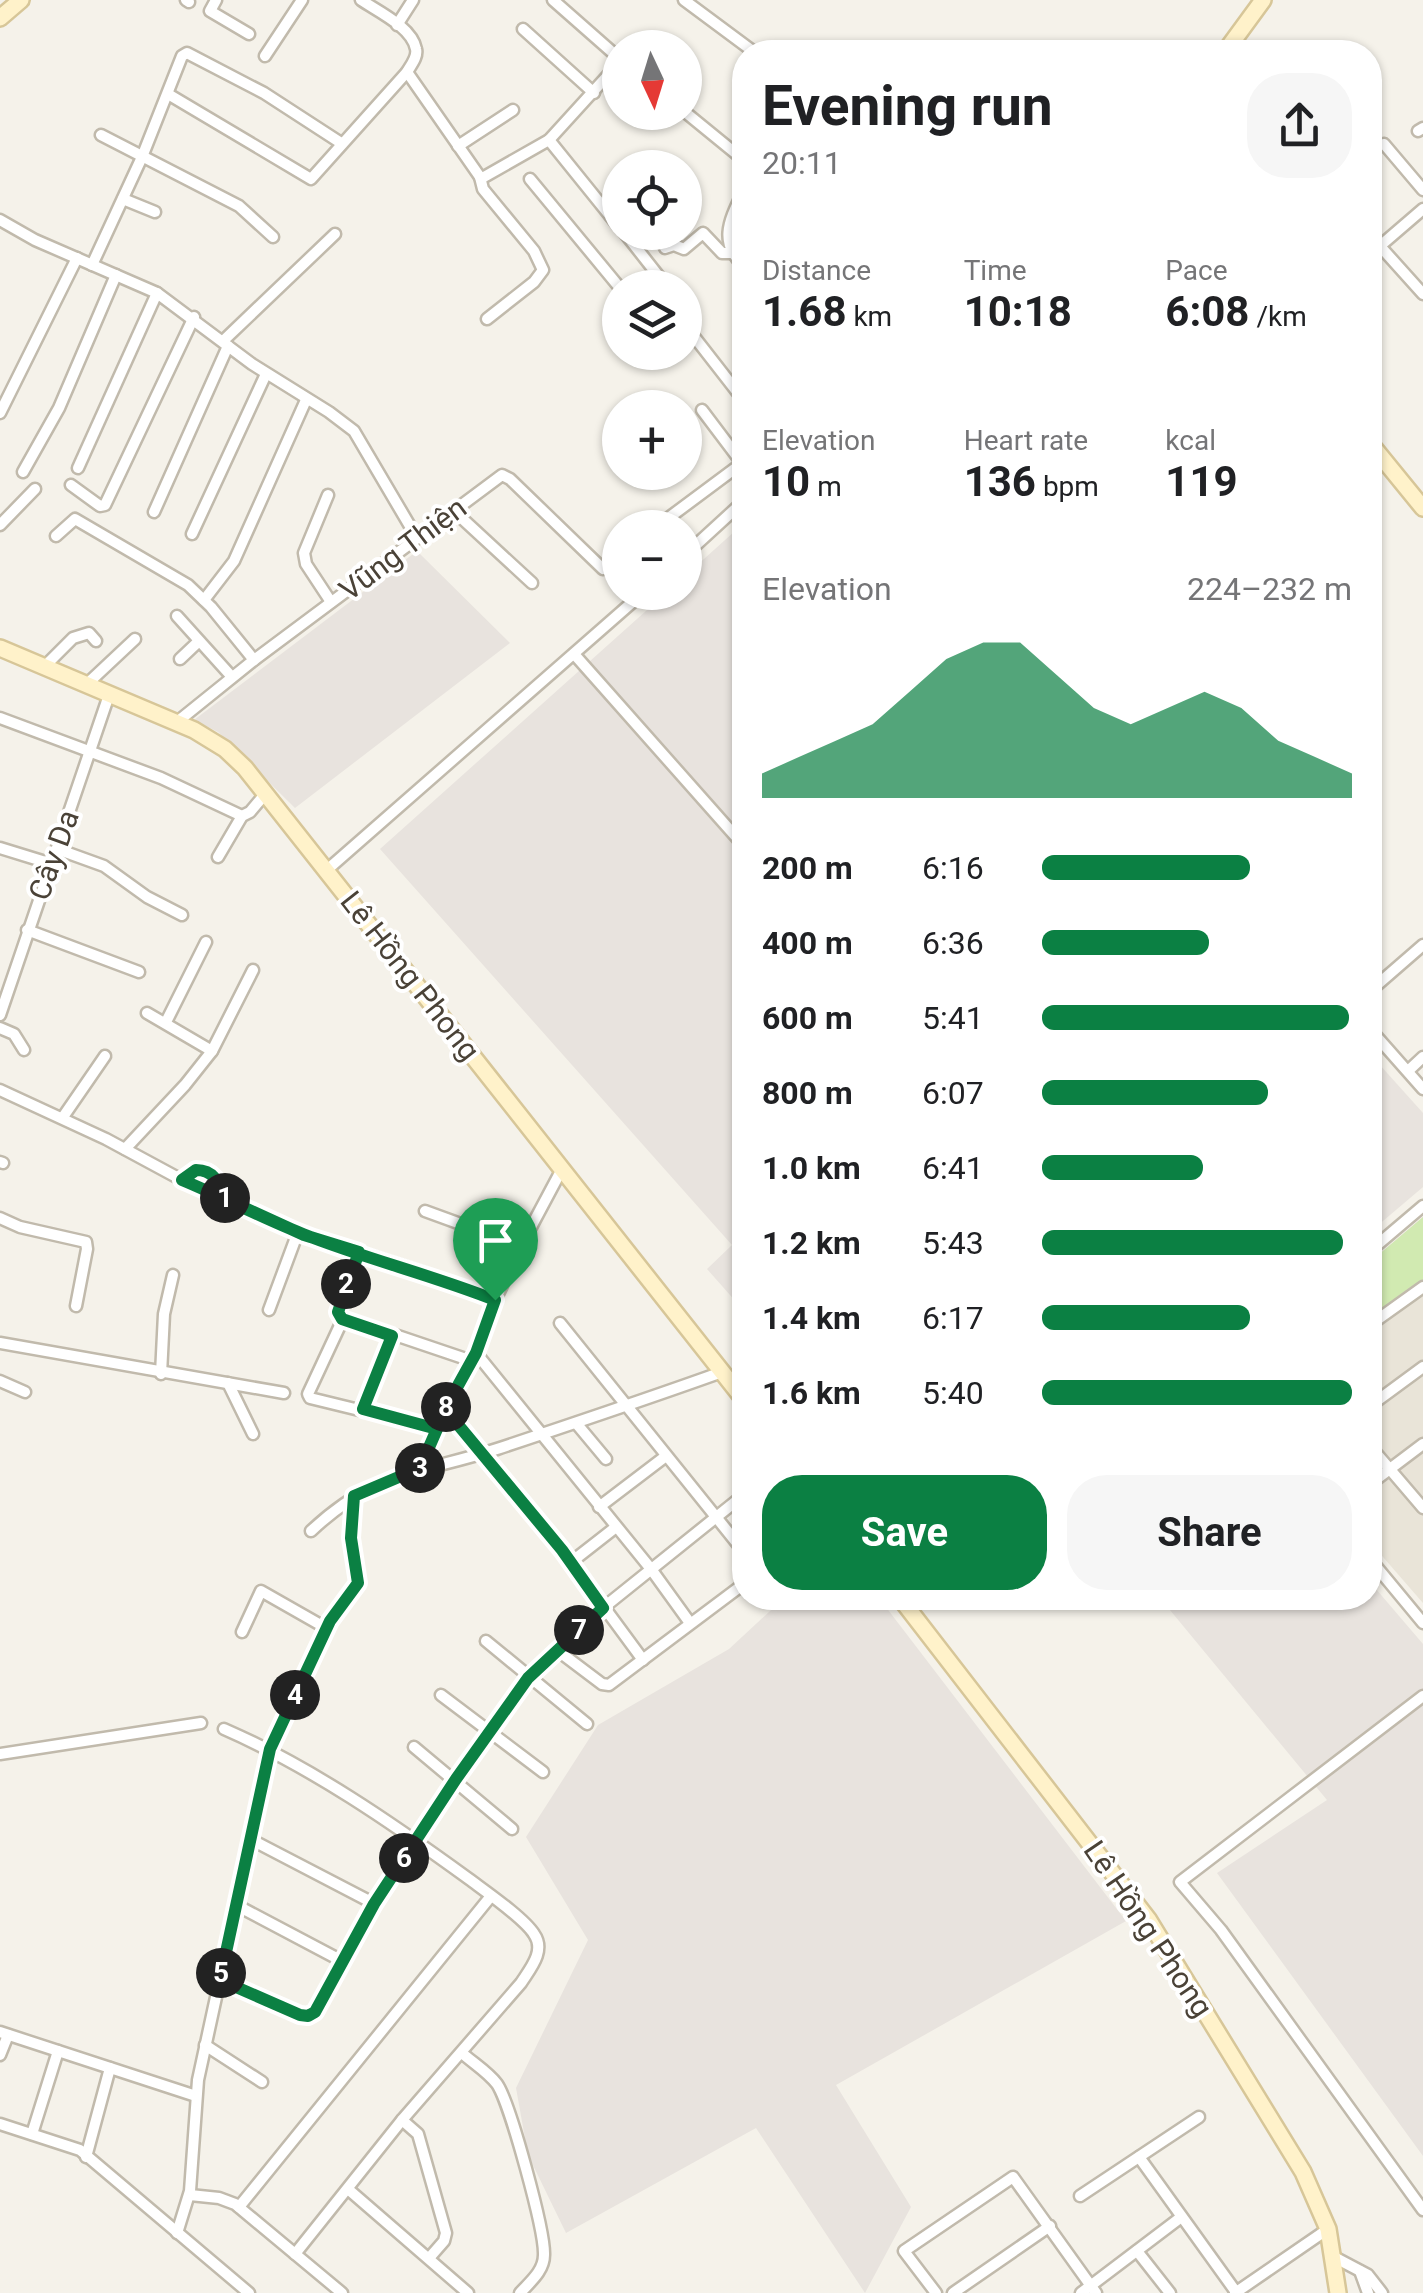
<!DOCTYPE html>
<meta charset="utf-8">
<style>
body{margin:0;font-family:Roboto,sans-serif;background:#f6f6f6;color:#202124;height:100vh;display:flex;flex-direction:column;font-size:38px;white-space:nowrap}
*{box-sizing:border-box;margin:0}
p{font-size:32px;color:#757577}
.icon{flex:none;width:55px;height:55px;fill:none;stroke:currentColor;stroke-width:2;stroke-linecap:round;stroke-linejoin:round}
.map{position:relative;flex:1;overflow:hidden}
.panel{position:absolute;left:732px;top:40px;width:650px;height:1570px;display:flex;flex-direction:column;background:#fff;border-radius:40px;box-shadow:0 2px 8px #0004}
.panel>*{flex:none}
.needle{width:65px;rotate:176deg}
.buttons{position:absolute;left:602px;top:30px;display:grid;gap:20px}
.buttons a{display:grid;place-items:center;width:100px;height:100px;border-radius:50%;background:#fff;box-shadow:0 2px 8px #0004;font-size:50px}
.pin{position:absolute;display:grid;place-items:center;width:85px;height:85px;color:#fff;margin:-102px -42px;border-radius:50% 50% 50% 0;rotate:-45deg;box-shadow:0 0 10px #0007}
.pin .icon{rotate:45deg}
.km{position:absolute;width:50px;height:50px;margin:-25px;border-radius:50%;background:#222;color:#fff;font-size:28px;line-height:50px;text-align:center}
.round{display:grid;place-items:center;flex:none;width:105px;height:105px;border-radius:40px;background:#f6f6f6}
.headline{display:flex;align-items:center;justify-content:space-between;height:170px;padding:0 30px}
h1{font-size:55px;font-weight:700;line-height:75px}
.stats{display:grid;grid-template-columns:repeat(3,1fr);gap:15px;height:170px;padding:10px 30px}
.stats div{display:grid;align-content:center}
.stats b{font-size:42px;font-weight:700}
.stats small{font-size:28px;font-weight:400}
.stats p{font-size:28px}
.chart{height:280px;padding:20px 30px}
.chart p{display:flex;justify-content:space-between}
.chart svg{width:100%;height:180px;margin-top:10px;fill:#0b8043;opacity:.7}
.button{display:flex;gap:20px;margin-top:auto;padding:20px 30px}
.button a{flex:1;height:115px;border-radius:40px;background:#0b8043;color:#fff;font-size:40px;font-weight:700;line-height:115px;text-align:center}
.button a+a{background:#f6f6f6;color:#202124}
ul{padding:0 30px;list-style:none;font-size:32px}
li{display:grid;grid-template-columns:160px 120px 1fr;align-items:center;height:75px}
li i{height:25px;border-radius:12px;background:#0b8043}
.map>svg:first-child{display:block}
.residential{fill:#e9e4d8}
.industrial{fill:#e8e3de}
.green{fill:#d1eab1}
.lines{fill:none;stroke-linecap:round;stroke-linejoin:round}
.street-casing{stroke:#c1baac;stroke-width:15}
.secondary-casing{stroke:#d7c698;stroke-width:20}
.street{stroke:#fff;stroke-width:10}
.secondary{stroke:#fff2ca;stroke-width:15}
.route-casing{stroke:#fff;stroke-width:20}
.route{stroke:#0b8043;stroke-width:12}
.labels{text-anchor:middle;stroke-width:8;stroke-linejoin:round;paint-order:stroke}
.street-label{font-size:30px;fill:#4a4237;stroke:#fff}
</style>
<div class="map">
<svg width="1423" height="2293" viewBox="0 0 1423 2293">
<rect width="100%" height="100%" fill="#f5f2ea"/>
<path class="residential" d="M 1423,1217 L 1423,1603 L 1370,1542 L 1370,1262 Z"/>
<g class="industrial">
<path d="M 745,522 L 745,1312 L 707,1269 L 732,1245 L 380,849 L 666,593 L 685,592 L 685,576 Z"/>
<path d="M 417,551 L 510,643 L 295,808 L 218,732 L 194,720 Z"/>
<path d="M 1370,1054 L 1423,1113 L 1423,1187 L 1370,1232 Z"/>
<path d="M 1370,1582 L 1423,1644 L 1423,2156 L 1217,1873 L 1327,1800 L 1160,1598 L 1370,1598 Z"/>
<path d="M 784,1598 L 879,1598 L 1126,1921 L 836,2085 L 911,2207 L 865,2293 L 756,2128 L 566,2233 L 528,2155 L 516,2088 L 588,1940 L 526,1837 L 598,1725 L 729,1649 Z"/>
</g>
<path class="green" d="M 1423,1217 L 1423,1280 L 1370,1318 L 1370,1262 Z"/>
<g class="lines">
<g class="street-casing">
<g id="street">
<path d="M 186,0 L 189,2"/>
<path d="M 216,0 L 210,11 L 249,34"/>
<path d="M 553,0 L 620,59"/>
<path d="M 684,0 L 754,52"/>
<path d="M 397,25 L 413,0"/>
<path d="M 523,29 L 594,93"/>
<path d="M 265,56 L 302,0"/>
<path d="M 407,72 L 480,177 L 484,177 L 549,140 L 620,62"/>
<path d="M 168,94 L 311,179 L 407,72 C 411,65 418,57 416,49 C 412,27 377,11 361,0"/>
<path d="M 685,112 L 745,161"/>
<path d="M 1418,131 L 1423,128"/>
<path d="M 101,135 L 239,206 L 273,237"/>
<path d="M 549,140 L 620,228"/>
<path d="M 1384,144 L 1423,190"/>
<path d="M 458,146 L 513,110"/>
<path d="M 480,177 L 483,189 L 534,251 L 543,270 L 534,282 L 487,319"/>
<path d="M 530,179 L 620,288"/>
<path d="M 745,188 C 731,218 716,241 745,267"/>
<path d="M 123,199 L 155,212"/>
<path d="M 0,220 L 35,240 L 157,293 L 252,364 L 329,412 L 354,431 L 417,538"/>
<path d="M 624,232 L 668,288"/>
<path d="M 1370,235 L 1423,294"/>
<path d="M 1380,246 L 1423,209"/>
<path d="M 665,248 L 674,245 L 684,249 L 703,233 L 722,253 L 732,253"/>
<path d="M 92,265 L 142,157 L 182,56 L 187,53 L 264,93 L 341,143"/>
<path d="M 685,308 L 693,318 L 685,324"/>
<path d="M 685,325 L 745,402"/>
<path d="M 223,341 L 335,234"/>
<path d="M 702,410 L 742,463"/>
<path d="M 0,413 L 77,258"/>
<path d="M 78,468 L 157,293"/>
<path d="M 23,472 L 59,408 L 116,275"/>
<path d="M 71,485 L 100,506 L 105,505 L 194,317"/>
<path d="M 328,495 L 304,553 L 306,564 L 331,602"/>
<path d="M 454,511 L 532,583"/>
<path d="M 154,512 L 228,346"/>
<path d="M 0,525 L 35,489"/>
<path d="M 655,528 L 745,461"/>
<path d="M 192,534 L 266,374"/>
<path d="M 56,536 L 75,519 L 188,585 L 211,607 L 254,660"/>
<path d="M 685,555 L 745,500"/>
<path d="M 204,600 L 234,561 L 306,400"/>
<path d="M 177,616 L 232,677"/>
<path d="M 574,654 L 745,847"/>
<path d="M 180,659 L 198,642"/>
<path d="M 44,667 L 73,638 L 89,633 L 96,641"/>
<path d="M 87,684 L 135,639"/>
<path d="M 0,718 L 161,778 L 242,816"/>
<path d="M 177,722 L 254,660 L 502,475 L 510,479 L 603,569 L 620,555"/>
<path d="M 0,848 L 52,864"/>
<path d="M 57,849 L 104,866 L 147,897 L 182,915"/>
<path d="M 218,857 L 242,816 L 250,812 L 266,793"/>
<path d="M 328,869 L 644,592"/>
<path d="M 27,930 L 139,972"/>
<path d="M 1370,991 L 1423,945"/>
<path d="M 0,1015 L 109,695"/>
<path d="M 166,1022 L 206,942"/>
<path d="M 0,1028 L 14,1034 L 24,1050"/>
<path d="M 1370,1029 L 1423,1089"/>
<path d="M 212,1051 L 253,970"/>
<path d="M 1408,1071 L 1423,1057"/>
<path d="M 0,1090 L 106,1139 L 182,1180 L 305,1235 L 424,1273 L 495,1300"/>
<path d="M 63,1117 L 105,1056"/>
<path d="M 125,1149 L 185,1085 L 212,1051 L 147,1013"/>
<path d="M 0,1162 L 3,1163"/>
<path d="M 182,1180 L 196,1170 C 212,1170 220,1182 221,1197"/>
<path d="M 425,1211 L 521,1246"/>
<path d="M 0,1218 L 20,1227 L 86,1242 L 87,1249 L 76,1306"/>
<path d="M 1370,1251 L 1423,1206"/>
<path d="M 359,1252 L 340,1300 L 339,1316 L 472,1361"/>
<path d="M 269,1310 L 298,1232"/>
<path d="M 343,1319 L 308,1394 L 310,1398 L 437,1429"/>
<path d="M 560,1323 L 745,1553"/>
<path d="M 1370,1325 L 1423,1287"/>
<path d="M 0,1343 L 284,1393"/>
<path d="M 476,1353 L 651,1569 L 690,1623"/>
<path d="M 161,1374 L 164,1314 L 173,1275"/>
<path d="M 0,1381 L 25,1392"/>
<path d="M 228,1383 L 253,1434"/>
<path d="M 1370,1406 L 1423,1367"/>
<path d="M 363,1409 L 392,1336"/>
<path d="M 445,1409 L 562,1550 L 643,1660"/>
<path d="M 576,1423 L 606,1459"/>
<path d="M 1370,1446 L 1423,1508"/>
<path d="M 420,1468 L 445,1409 L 485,1333 L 495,1300 L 521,1246 L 562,1169"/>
<path d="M 1370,1484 L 1423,1444"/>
<path d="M 599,1507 L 666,1456"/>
<path d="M 311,1531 C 376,1470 419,1474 497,1449 C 572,1424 647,1399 722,1372"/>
<path d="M 1370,1559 L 1423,1623"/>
<path d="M 570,1563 L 616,1527"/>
<path d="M 242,1632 L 261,1591 L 326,1628"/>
<path d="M 486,1641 L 587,1724"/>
<path d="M 557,1650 L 602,1684 L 609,1685 L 745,1583"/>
<path d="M 441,1695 L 543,1772"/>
<path d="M 1423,1696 L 1180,1882 L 1221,1930 L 1423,2210"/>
<path d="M 224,1729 C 311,1767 392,1823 469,1879 C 485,1891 524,1918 534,1934 C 546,1951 530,1969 521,1983 L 402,2120 L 295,2254"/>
<path d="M 414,1747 L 512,1829"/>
<path d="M 0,1754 L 201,1723"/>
<path d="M 250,1839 L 373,1903"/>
<path d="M 236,1905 L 342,1961"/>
<path d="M 220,1980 L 301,2015 L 308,2016 L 315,2012 L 373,1903 L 456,1779 L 529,1678 L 603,1608 L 745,1494"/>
<path d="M 0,2032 L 196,2096"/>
<path d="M 205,2045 L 262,2082"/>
<path d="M 462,2053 C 473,2063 488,2072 497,2084 C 510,2103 545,2231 544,2255 C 544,2271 530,2282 520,2293"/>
<path d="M 0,2055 L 8,2035"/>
<path d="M 402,2120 L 418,2134 L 446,2233 L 444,2241 L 430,2257"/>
<path d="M 0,2124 L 80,2150 L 249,2293"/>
<path d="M 32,2134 L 58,2051"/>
<path d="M 86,2157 L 110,2068"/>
<path d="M 1139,2157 L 1236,2292"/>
<path d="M 349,2190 L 468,2293"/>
<path d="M 190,2195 L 219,2198 L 235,2204 L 342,2293"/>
<path d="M 1080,2196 L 1199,2117"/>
<path d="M 239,2207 L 491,1896"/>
<path d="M 177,2233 L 190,2191 L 198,2080 L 270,1749 L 330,1621 L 358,1583 L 351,1538 L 353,1496"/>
<path d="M 1137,2251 L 1170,2293"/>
<path d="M 1332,2256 L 1368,2275 L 1382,2293"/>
<path d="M 1360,2271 L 1368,2293"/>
<path d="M 936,2293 L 904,2251 L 1013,2177 L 1096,2293"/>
<path d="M 953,2293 L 1050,2226"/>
<path d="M 1081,2293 L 1180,2218"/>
<path d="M 1235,2293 L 1328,2229"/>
</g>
</g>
<g class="secondary-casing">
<g id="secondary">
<path d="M 0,18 L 21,0"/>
<path d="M 1225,52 L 1263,0"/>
<path d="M 1370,443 L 1423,508"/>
<path d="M 0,648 L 194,730 L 225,749 L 245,768 L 745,1401"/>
<path d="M 900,1598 L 1148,1919 L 1303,2172 L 1328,2229 L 1338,2293"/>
</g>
</g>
<use href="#street" class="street"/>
<use href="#secondary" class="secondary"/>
</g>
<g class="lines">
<g class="route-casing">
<path id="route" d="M 495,1300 C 432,1275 366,1259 303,1234 C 262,1218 223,1197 182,1180 L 196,1170 C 213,1170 220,1182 221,1197 L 304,1235 L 359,1252 L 338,1312 L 342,1319 L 392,1336 L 363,1409 L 437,1429 L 420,1468 L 354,1496 L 351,1538 L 358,1583 L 330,1621 L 270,1749 L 220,1980 L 300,2015 L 308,2016 L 315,2012 L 374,1904 L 456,1779 L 528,1678 L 603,1608 L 562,1550 L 445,1409 L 476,1353 L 495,1300"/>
</g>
<use href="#route" class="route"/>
</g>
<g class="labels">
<g class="street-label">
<text transform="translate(403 549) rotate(-37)" y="10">Vũng Thiện</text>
<text transform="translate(54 855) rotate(-70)" y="10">Cây Da</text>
<text transform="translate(410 976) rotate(52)" y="10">Lê Hồng Phong</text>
<text transform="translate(1148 1929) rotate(56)" y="10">Lê Hồng Phong</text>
</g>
</g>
</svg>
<div class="buttons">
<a><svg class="needle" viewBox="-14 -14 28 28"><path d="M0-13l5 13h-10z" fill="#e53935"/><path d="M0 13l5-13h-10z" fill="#757577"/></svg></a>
<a><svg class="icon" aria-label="locate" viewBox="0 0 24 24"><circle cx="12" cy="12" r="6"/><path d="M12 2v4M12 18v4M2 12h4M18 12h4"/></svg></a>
<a><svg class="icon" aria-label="layers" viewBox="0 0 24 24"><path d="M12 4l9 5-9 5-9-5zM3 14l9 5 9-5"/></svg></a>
<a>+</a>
<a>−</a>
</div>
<div class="pin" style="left:495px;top:1300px;background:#1e9e55"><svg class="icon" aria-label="arrive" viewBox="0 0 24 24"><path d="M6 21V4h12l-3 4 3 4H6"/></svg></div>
<b class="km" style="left:225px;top:1198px">1</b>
<b class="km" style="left:346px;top:1284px">2</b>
<b class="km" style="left:420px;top:1468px">3</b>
<b class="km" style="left:295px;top:1695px">4</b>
<b class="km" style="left:221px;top:1973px">5</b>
<b class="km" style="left:404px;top:1858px">6</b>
<b class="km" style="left:579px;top:1630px">7</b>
<b class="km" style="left:446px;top:1407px">8</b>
<section class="panel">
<div class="headline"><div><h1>Evening run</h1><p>20:11</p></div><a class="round"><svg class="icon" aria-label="share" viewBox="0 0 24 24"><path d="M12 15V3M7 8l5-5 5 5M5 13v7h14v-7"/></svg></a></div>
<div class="stats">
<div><p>Distance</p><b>1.68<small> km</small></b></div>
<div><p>Time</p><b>10:18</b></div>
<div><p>Pace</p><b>6:08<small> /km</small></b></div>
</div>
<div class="stats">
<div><p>Elevation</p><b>10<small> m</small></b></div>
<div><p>Heart rate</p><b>136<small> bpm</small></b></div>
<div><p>kcal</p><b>119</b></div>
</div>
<div class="chart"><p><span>Elevation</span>224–232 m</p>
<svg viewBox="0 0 160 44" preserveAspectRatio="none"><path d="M0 44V38L10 34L20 30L30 26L40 18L50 10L60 6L70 6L80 14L90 22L100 26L110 22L120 18L130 22L140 30L150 34L160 38V44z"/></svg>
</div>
<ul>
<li><b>200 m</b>6:16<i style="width:67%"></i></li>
<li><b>400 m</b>6:36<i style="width:54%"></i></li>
<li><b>600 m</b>5:41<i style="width:99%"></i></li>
<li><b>800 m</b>6:07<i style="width:73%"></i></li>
<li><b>1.0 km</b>6:41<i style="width:52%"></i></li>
<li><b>1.2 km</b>5:43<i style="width:97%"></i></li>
<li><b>1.4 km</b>6:17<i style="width:67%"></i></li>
<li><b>1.6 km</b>5:40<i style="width:100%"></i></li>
</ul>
<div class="button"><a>Save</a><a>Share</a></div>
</section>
</div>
